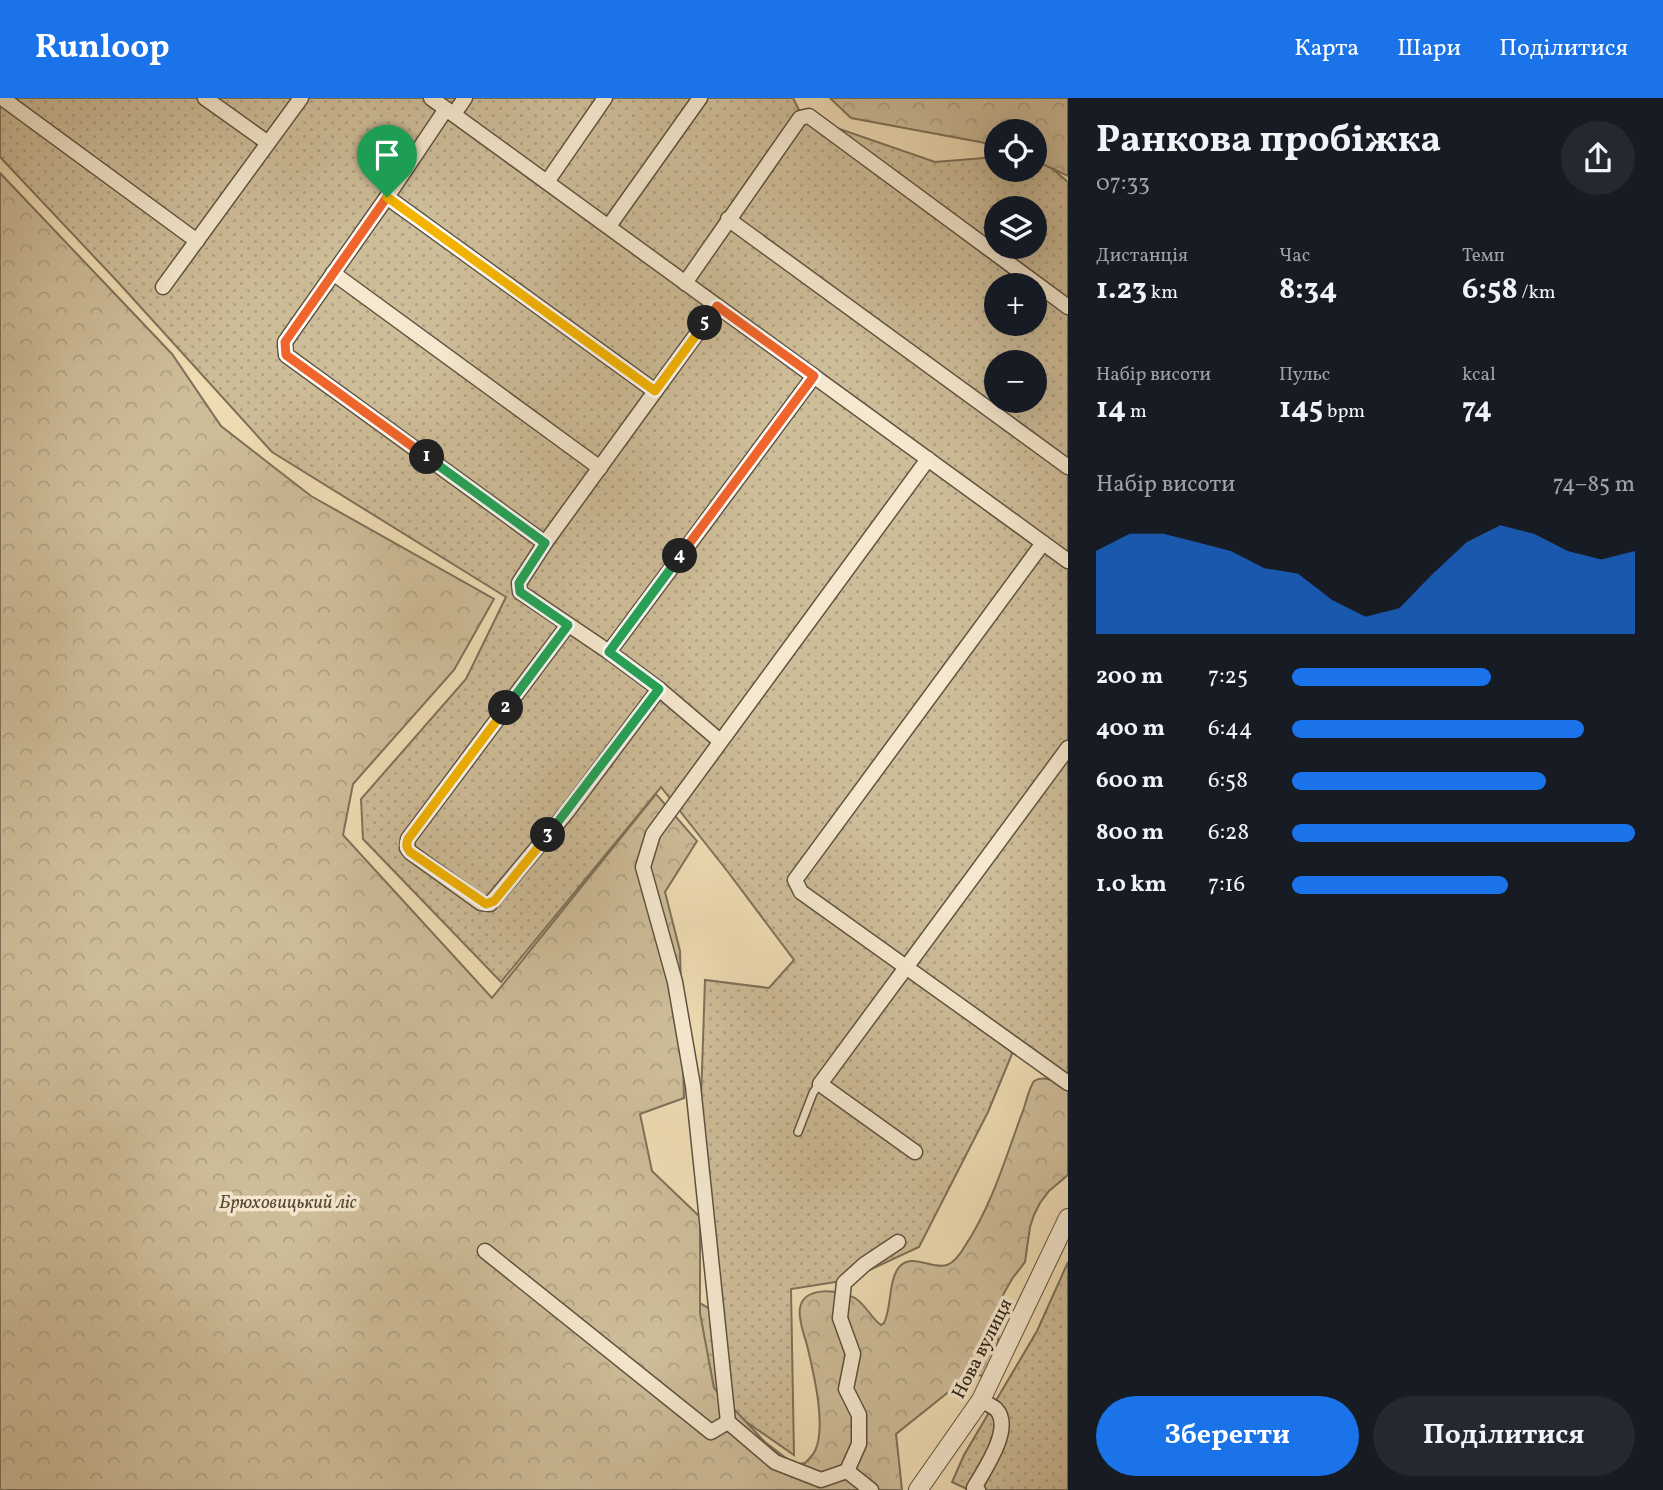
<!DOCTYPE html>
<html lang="uk">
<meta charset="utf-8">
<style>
body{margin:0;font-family:Vollkorn,serif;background:#242831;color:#f1f3f6;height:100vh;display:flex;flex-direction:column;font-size:26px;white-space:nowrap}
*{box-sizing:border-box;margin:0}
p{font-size:23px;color:#9ea1a6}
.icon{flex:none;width:38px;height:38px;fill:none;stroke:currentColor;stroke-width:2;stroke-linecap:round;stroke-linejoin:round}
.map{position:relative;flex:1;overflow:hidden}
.details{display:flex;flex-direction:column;background:#171b24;width:595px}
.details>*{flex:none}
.fabs{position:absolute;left:984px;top:21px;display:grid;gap:14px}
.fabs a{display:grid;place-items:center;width:63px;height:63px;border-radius:50%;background:#171b24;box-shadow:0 7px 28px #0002;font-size:35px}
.pin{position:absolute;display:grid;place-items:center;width:60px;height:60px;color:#fff;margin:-72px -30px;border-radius:50% 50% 50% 0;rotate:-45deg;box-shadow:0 0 7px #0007}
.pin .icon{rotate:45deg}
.km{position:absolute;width:35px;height:35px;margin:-18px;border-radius:50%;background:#222;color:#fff;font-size:19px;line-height:35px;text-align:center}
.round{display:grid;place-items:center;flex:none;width:74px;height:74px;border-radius:37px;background:#242831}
.headline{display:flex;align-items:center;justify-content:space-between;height:119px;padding:0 28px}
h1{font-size:38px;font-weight:700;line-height:52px}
.metrics{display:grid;grid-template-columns:repeat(3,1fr);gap:10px;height:119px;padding:7px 28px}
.metrics div{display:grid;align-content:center}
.metrics b{font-size:30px;font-weight:700}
.metrics small{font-size:19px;font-weight:400}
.metrics p{font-size:19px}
.chart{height:196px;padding:14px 28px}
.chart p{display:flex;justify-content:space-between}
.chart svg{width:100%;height:126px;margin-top:7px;fill:#1a73e8;opacity:.7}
.button{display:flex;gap:14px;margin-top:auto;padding:14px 28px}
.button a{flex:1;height:80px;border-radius:42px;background:#1a73e8;color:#fff;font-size:28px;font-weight:700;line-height:80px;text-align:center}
.button a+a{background:#242831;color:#f1f3f6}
ul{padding:0 28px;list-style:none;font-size:23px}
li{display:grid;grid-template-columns:112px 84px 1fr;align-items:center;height:52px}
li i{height:18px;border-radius:9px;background:#1a73e8}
header{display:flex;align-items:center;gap:42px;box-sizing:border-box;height:98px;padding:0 35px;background:#1a73e8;color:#fff}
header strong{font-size:33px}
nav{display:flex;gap:38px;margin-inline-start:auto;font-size:24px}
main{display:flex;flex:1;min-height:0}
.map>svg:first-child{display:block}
.grass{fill:url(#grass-dots);stroke:#7e715a;stroke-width:2;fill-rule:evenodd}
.forest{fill:url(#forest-crowns);stroke:#7e715a;stroke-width:2}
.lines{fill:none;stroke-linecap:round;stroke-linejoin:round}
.service-casing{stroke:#5e5340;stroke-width:10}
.minor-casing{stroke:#5e5340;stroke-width:17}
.tertiary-casing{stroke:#5e5340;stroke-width:20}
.service{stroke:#f5e8ce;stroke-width:7}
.minor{stroke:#f5e8ce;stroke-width:14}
.tertiary{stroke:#f5e8ce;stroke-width:18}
.split-1-casing{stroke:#fff;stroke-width:14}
.split-2-casing{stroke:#fff;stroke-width:14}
.split-3-casing{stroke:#fff;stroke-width:14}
.split-4-casing{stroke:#fff;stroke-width:14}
.split-5-casing{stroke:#fff;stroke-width:14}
.split-6-casing{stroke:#fff;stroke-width:14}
.split-1{stroke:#f0652b;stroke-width:9}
.split-2{stroke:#22a559;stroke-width:9}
.split-3{stroke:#f5b400;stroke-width:9}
.split-4{stroke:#22a559;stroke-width:9}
.split-5{stroke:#f0652b;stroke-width:9}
.split-6{stroke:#f5b400;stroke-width:9}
.labels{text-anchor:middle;stroke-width:7;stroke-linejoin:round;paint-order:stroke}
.park-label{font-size:19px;font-style:italic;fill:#564b3a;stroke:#f5e8ce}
.street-label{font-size:19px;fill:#2e251a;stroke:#f5e8ce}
</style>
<header>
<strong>Runloop</strong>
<nav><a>Карта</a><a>Шари</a><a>Поділитися</a></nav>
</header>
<main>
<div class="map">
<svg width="1068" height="1392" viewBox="0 0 1068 1392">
<defs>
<pattern id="grass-dots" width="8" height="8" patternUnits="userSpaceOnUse" patternTransform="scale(1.75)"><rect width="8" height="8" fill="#cebd99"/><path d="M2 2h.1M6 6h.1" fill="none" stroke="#b1a283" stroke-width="1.8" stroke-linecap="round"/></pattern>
<pattern id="forest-crowns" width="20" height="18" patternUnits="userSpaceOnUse" patternTransform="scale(1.75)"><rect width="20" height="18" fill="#cebd99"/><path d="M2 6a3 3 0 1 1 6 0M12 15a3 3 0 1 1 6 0" fill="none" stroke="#b1a283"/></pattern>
</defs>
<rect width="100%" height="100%" fill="#efdcb3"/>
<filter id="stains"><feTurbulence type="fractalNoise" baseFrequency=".00286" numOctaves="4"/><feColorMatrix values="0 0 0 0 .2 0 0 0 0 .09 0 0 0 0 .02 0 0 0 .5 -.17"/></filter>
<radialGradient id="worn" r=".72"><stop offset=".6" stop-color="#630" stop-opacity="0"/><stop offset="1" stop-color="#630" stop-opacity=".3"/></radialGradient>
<g class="grass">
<path d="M 0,0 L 793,0 L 802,18 L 935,64 L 996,59 L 996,72 L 1034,72 L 1034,55 L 1068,84 L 1068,981 L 1014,951 L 988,1014 L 919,1149 L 848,1182 L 791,1191 L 794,1357 L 745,1323 L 528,1103 L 722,1218 L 700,1032 L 705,882 L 769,890 L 794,862 L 728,774 L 661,689 L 501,884 L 363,741 L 361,701 L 466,581 L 506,499 L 272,354 L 117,183 L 0,59 ZM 996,110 L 1034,110 L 1034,149 L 996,149 ZM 996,187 L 1034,187 L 1034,226 L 996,226 ZM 996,264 L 1034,264 L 1034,303 L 996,303 Z"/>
<path d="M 1068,1164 L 1068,1392 L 969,1392 L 952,1384 L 964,1357 L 1037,1233 Z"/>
</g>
<g class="forest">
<path d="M 830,0 L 1068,0 L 1068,78 L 1034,62 L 1034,33 L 996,33 L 996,47 L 851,20 Z"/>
<path d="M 0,75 L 172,256 L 221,328 L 311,398 L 494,501 L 454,572 L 353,686 L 343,737 L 492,900 L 656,696 L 697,743 L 665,794 L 680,853 L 684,1000 L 640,1016 L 652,1073 L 700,1119 L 700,1215 L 714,1290 L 765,1344 L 795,1367 L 805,1365 C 808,1362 813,1357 815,1353 C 827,1328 813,1273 807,1247 C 804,1236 798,1222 800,1210 C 804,1187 841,1192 855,1200 C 866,1207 871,1220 881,1227 L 884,1225 C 892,1209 888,1181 900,1168 C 913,1155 933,1172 947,1167 C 955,1164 961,1155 965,1148 C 991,1109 1005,1062 1021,1018 C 1026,1007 1027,994 1034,983 C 1045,976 1058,985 1068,991 L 1068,1077 L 1049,1093 L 1040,1105 L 1034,1117 L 1030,1129 L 1025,1164 L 1012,1181 L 1004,1195 L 1000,1206 L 998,1245 L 996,1255 L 983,1278 L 971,1276 L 896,1336 L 902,1392 L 0,1392 Z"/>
</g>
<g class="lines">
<g class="service-casing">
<path id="service" d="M 798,1034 L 813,995 L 819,986"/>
</g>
<g class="minor-casing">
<g id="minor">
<path d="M 2,0 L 197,143"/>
<path d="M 205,0 L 268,45"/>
<path d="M 431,0 L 1068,463"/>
<path d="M 446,11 L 387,99 L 285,244 L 286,257 L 545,445"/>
<path d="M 454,16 L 465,0"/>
<path d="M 547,84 L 605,0"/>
<path d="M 387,99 L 655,293"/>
<path d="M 728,121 L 1068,369"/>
<path d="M 609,128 L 700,0"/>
<path d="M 333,175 L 600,370"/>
<path d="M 685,185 L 800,20 L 809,18 L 1068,209"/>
<path d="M 163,189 L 301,0"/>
<path d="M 1043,445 L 795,782 L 801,794 L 1068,985"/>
<path d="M 568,527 L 408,741 L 407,750 L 410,754 L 481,805 L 490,806 L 567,714 L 659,591"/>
<path d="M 609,554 L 520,494 L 519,485 L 545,445 L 717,208"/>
<path d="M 720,643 L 659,591 L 609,554 L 814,278"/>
<path d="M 915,1054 L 820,986 L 1068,650"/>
<path d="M 485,1153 L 711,1334 L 728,1324 L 775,1364 L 821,1382 L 847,1373 L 871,1392"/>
<path d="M 728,1324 L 693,988 L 675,884 L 643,769 L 653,736 L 928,361"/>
<path d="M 847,1373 L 859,1346 L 859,1317 L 846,1291 L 853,1256 L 840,1220 L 844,1185 L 865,1166 L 898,1144"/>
<path d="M 978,1392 L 974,1390 C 984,1372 1014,1330 996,1311 C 992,1308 986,1305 981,1302"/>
</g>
</g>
<g class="tertiary-casing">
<path id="tertiary" d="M 918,1392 L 981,1302 L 1068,1120"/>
</g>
<use href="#service" class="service"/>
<use href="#minor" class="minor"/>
<use href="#tertiary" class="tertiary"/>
</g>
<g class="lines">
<g class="split-1-casing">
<path id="split-1" d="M 387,99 L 285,244 L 286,257 L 427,359"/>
</g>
<g class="split-2-casing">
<path id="split-2" d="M 427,359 L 545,445 L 519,485 L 520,494 L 568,527 L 506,610"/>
</g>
<g class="split-3-casing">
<path id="split-3" d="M 506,610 L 408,741 C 406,747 406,749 410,754 L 486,806 L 494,803 L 548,737"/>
</g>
<g class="split-4-casing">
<path id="split-4" d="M 548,737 L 659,591 L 609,554 L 680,458"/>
</g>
<g class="split-5-casing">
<path id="split-5" d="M 680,458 L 814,278 L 717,208 L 705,225"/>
</g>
<g class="split-6-casing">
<path id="split-6" d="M 387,99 L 655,293 L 705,225"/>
</g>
<use href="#split-1" class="split-1"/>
<use href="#split-2" class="split-2"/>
<use href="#split-3" class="split-3"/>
<use href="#split-4" class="split-4"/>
<use href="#split-5" class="split-5"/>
<use href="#split-6" class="split-6"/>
</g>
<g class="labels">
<g class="park-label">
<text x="288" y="1110">Брюховицький ліс</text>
</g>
<g class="street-label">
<text transform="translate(981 1250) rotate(-63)" y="7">Нова вулиця</text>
</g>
</g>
<rect width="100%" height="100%" filter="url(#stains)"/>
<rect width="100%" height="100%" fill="url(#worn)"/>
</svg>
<div class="fabs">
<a><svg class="icon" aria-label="locate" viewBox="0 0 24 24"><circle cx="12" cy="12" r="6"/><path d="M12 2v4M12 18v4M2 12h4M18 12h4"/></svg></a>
<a><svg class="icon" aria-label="layers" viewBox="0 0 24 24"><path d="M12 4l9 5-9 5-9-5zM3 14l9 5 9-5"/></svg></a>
<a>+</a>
<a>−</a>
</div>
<div class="pin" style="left:387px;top:99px;background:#1e9e55"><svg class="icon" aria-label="arrive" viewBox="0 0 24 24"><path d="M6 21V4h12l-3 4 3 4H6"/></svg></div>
<b class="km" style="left:427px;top:359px">1</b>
<b class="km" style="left:506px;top:610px">2</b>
<b class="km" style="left:548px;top:737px">3</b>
<b class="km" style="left:680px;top:458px">4</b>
<b class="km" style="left:705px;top:225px">5</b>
</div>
<section class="details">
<div class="headline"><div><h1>Ранкова пробіжка</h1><p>07:33</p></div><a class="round"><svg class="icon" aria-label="share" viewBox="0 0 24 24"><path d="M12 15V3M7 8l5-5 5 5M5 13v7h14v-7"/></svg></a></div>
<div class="metrics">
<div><p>Дистанція</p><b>1.23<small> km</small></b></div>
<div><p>Час</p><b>8:34</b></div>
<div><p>Темп</p><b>6:58<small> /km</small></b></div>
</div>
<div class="metrics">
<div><p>Набір висоти</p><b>14<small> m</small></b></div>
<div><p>Пульс</p><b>145<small> bpm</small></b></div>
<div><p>kcal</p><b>74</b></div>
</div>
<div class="chart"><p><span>Набір висоти</span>74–85 m</p>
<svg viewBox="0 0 160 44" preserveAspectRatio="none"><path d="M0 44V15L10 9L20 9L30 12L40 15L50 21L60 23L70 32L80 38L90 35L100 23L110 12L120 6L130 9L140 15L150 18L160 15V44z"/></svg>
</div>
<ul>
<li><b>200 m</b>7:25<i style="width:58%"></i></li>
<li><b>400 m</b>6:44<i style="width:85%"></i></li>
<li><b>600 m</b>6:58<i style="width:74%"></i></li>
<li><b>800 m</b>6:28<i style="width:100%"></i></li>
<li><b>1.0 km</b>7:16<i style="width:63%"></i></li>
</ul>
<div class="button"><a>Зберегти</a><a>Поділитися</a></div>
</section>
</main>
